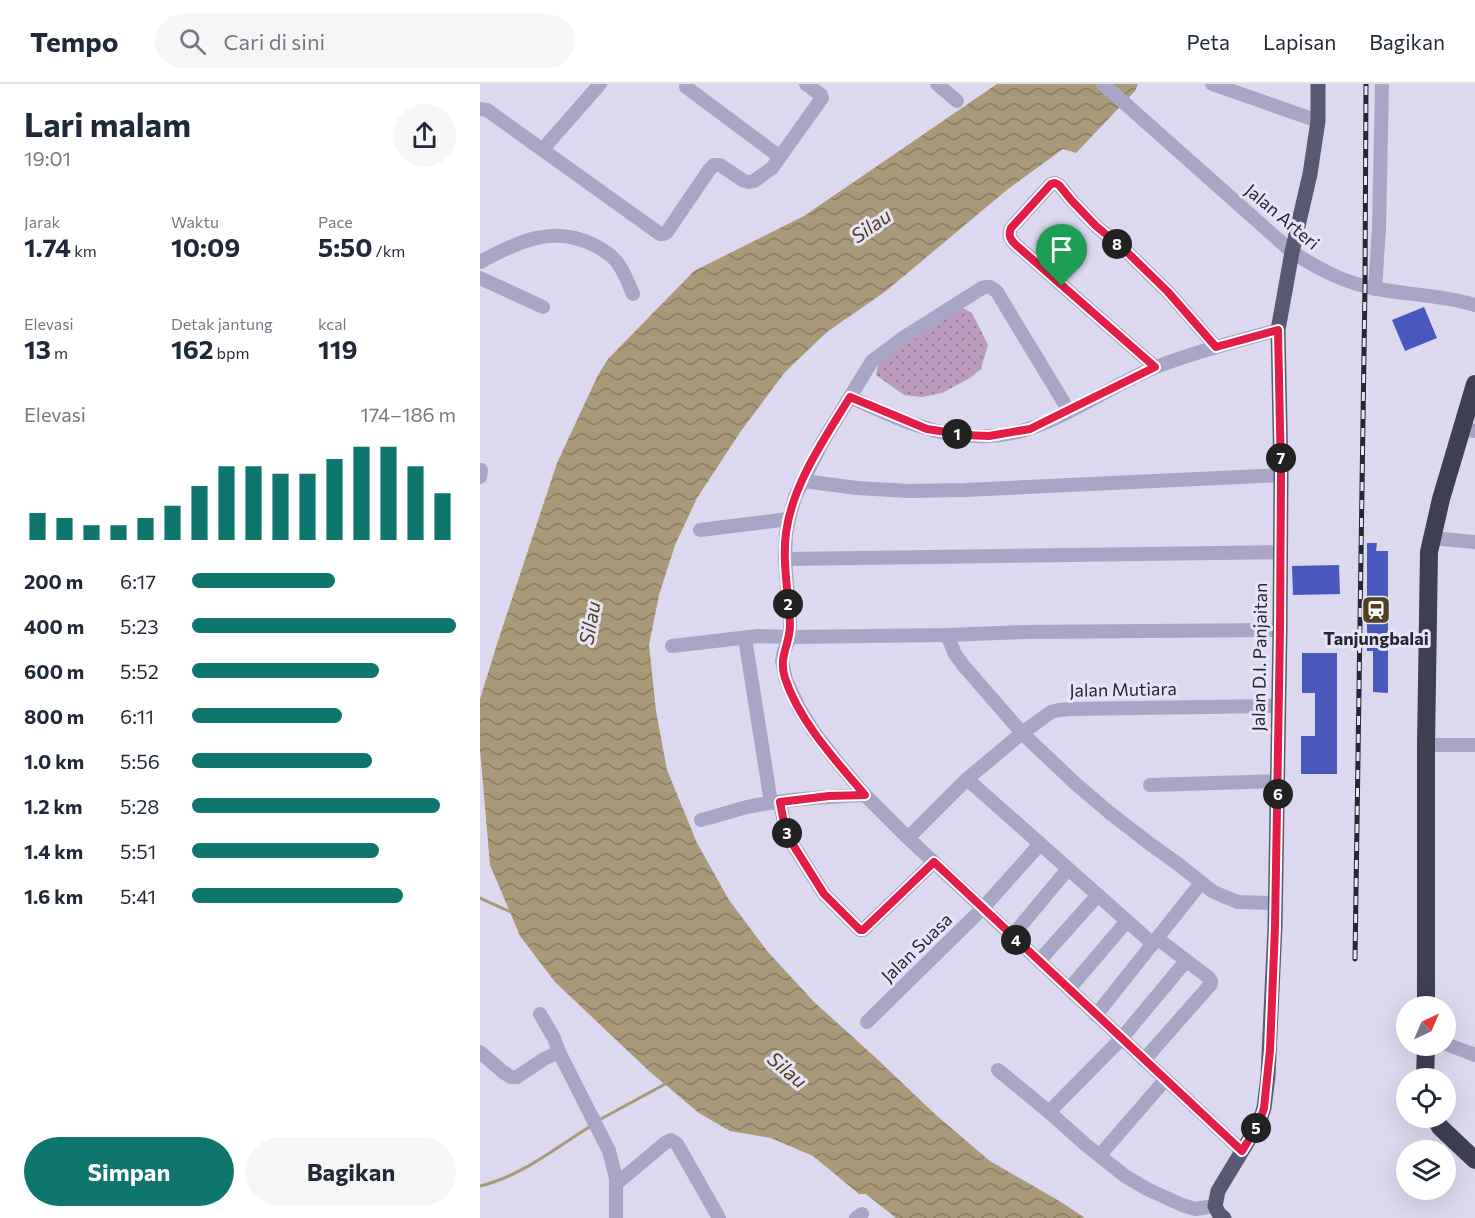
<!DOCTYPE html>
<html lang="id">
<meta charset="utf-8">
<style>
body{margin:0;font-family:Commissioner,sans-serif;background:#f6f6f7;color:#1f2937;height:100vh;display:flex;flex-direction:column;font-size:22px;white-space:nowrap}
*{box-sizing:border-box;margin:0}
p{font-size:20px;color:#747a83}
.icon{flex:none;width:33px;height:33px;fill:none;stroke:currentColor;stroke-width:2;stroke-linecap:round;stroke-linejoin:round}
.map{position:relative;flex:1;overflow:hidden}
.side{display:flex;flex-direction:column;background:#fff;width:480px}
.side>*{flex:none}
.needle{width:39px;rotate:44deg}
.tools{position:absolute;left:916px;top:912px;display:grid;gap:12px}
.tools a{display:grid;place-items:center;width:60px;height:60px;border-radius:50%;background:#fff;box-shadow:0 6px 24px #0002;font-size:30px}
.pin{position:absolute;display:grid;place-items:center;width:51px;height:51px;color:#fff;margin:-62px -26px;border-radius:50% 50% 50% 0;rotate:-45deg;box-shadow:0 0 6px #0007}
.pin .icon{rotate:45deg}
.km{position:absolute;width:30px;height:30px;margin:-15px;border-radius:50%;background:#222;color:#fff;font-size:16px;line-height:30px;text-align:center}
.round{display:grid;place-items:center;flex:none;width:63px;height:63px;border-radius:32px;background:#f6f6f7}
.headline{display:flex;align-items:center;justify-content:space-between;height:102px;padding:0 24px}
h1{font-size:33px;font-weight:700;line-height:45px}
.stats{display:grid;grid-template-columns:repeat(3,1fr);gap:9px;height:102px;padding:6px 24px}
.stats div{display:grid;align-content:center}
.stats b{font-size:26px;font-weight:700}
.stats small{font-size:16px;font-weight:400}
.stats p{font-size:16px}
.chart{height:168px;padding:12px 24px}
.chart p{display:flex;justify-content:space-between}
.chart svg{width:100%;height:108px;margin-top:6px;stroke:#0f766e;stroke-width:6}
.primary-button{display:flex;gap:12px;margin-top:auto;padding:12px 24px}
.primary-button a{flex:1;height:69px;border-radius:36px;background:#0f766e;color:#fff;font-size:24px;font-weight:700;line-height:69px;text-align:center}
.primary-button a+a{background:#f6f6f7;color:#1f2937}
ul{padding:0 24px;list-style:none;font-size:20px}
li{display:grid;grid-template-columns:96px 72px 1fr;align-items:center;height:45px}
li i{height:15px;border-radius:8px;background:#0f766e}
header{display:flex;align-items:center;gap:36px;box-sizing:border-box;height:84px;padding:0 30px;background:#fff;border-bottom:2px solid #e0e1e3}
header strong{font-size:28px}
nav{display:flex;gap:33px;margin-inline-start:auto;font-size:21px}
.search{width:420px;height:54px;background:#f6f6f7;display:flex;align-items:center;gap:15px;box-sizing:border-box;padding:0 21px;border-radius:33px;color:#747a83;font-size:22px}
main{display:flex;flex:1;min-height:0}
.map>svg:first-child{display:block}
.green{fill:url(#green-dots)}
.water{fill:url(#water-waves)}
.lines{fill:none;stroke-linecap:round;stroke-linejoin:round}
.stream{stroke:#aa9979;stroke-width:3}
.building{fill:#4858bd}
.minor{stroke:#a8a5c6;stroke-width:14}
.major{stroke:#585973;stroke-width:15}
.highway{stroke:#3e3f53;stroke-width:18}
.rail-casing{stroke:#262732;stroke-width:5}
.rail{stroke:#e7e4f7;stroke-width:3;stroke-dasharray:9;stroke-linecap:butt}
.route-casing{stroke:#fff;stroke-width:12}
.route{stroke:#e11d48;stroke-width:8}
.labels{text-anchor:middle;stroke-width:6;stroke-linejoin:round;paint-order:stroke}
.street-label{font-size:18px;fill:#262732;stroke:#e7e4f7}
.poi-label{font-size:18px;font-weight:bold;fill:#262732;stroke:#e7e4f7}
.water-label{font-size:20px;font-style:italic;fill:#50411f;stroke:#e7e4f7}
</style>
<header>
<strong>Tempo</strong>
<div class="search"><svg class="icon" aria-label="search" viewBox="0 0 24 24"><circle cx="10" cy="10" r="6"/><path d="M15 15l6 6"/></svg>Cari di sini</div>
<nav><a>Peta</a><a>Lapisan</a><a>Bagikan</a></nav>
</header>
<main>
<section class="side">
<div class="headline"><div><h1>Lari malam</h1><p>19:01</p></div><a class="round"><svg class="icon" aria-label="share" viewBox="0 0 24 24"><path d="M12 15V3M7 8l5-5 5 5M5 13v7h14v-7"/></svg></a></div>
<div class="stats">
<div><p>Jarak</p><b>1.74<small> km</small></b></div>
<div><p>Waktu</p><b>10:09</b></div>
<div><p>Pace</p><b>5:50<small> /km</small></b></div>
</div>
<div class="stats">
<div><p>Elevasi</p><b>13<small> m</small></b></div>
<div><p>Detak jantung</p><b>162<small> bpm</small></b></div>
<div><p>kcal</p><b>119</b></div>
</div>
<div class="chart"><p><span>Elevasi</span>174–186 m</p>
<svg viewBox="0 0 160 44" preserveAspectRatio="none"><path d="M5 44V33M15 44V35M25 44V38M35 44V38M45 44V35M55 44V30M65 44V22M75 44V14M85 44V14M95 44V17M105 44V17M115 44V11M125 44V6M135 44V6M145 44V14M155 44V25"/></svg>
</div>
<ul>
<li><b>200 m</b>6:17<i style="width:54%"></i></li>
<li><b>400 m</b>5:23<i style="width:100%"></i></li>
<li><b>600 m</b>5:52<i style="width:71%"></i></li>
<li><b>800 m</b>6:11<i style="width:57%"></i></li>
<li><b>1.0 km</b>5:56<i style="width:68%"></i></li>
<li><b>1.2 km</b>5:28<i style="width:94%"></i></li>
<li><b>1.4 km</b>5:51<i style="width:71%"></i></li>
<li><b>1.6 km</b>5:41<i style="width:80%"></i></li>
</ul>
<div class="primary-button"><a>Simpan</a><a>Bagikan</a></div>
</section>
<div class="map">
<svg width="995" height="1134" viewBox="0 0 995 1134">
<defs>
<pattern id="green-dots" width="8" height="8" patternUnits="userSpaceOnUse" patternTransform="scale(1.5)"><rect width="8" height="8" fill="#bb9abd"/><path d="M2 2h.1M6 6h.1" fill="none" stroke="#987e9a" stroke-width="1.8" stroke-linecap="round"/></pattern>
<pattern id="water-waves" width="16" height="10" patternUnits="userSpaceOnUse" patternTransform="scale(1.5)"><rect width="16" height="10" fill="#aa9979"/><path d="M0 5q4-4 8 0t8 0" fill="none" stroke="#8a7d64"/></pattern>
</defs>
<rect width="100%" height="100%" fill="#dcd8ef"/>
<path class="green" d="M 481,223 L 492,229 L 508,261 L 501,285 L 490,294 L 462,309 L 442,313 L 424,311 L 396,291 L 399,277 Z"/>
<path class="water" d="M 517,0 L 658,0 L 655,7 L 596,69 L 583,65 L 528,105 L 406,207 L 347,248 L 305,288 L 261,347 L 217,414 L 195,461 L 179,511 L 169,561 L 176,627 L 187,686 L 217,759 L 249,816 L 288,868 L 334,918 L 395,973 L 457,1032 L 510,1077 L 581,1118 L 605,1134 L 416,1134 L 386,1110 L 379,1110 L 333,1072 L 291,1054 L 250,1047 L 219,1029 L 169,987 L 75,898 L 40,852 L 10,781 L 0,665 L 0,615 L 17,560 L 77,379 L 118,291 L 128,275 L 214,187 L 324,132 Z"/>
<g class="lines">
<g class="stream">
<path d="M 0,814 L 31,828"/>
<path d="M 119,1036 L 187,999"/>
<path d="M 0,1102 C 42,1092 75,1064 111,1042"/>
</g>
</g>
<g class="building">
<path d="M 944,223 L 957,254 L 925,267 L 912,236 Z"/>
<path d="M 887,459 L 897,459 L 896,467 L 908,467 L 908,609 L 893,608 L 893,567 L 887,567 Z"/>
<path d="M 859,481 L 860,510 L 813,511 L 812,482 Z"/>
<path d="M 822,569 L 857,569 L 857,690 L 821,690 L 821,652 L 835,652 L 835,609 L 822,609 Z"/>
</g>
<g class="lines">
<g class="minor">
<path d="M 457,0 L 477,17"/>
<path d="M 623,0 L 812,168 C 839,185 866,200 898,205 C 930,211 963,211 995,221"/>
<path d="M 732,0 L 838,37"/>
<path d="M 206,3 L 300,73"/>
<path d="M 0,25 L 7,26 L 180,150 L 183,150 L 187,148 L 229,86 L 234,81 L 240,81 L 264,97 L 269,98 L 274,97 L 292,84 L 342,14 L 341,11 L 326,0"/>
<path d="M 63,65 L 120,0"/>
<path d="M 0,178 C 37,158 73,140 114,161 C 122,165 130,170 136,177 C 144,186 148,199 153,210"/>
<path d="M 0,194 L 63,223"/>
<path d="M 895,205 L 899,144 L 902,0"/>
<path d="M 675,283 L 536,161 C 530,155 528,152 531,144 L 571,100 L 575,99 L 579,101 L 592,117 L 616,142 L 646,167 L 688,208 L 736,263"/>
<path d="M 370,313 C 395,324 420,337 446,344 C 464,350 490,353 509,352 C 567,351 623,304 676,283 C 715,268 757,257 798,246"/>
<path d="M 589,327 L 517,208 C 511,203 509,201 502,204 L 423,254 L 392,277 L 343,357 L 315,413 L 309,435 L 306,451 L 305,475 L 310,538 L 310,553 L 304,567 L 302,577 L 306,596 L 319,624 L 334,648 L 358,679 L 385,711 L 428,754 L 762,1067"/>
<path d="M 982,345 L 995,347"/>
<path d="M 0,393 L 1,386"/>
<path d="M 323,397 L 377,404 L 429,407 L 485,406 L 801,391"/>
<path d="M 220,446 L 309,435"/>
<path d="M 951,454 L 995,458"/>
<path d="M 305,475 L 801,468"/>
<path d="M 467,551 L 475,570 L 483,581 L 542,649 L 597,701 L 630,729 L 670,760 L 698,780 L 732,807 L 743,812 L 758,818 L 795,819"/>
<path d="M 265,554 L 291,719"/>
<path d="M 192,562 L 278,552 L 310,553 L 467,551 L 544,548 L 800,546"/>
<path d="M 946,661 L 995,661"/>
<path d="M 487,695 L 673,860"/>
<path d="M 670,701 L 798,697"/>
<path d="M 300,718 L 305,744 L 310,756 L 344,810 L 380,846 L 383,846 L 454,778"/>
<path d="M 221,736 C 237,732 252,727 267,723 C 306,715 346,713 385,711"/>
<path d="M 428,754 L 487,695 L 542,649 L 571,628 L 579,626 L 590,625 L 799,622"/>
<path d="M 532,852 L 588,785"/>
<path d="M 559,877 L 618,811"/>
<path d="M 706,877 L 641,955 L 569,1028 L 606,1061 L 645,1092 L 667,1105 L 702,1121 L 715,1125 L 735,1122"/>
<path d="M 589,905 L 647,837"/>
<path d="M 60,930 L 74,954 L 79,968"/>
<path d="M 616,931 L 721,799"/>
<path d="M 387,938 L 503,824 L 560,760"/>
<path d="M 966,960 L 995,971"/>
<path d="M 0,968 L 23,988 L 31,993 L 37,993 L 64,975 L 79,968 L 129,1067 L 136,1094 L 136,1134"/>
<path d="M 664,976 L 731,900 L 731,897 L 728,893 L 678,855"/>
<path d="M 518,986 L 569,1028"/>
<path d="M 620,1071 L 685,996"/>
<path d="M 136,1100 L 185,1059 L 191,1056 L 197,1060 L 239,1134"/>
<path d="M 376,1134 L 382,1130"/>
</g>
<path class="major" d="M 744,1134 L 739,1130 L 735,1122 L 738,1107 L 779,1039 L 784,1024 L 788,992 L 795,843 L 800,546 L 801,391 L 798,246 L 812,168 L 830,90 L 838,37 L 838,0"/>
<g class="highway">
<path d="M 946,922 L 946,661 L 949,468 L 961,415 L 995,300"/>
<path d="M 945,994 L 946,962"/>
<path d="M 955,1034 L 960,1043 L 995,1076"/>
</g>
<g class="rail-casing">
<path id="rail" d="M 875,875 L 885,202 L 886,0"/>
</g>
<use href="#rail" class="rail"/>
</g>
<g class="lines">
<g class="route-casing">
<path id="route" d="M 575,99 L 579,101 L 592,117 L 616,142 L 646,167 L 688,208 L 736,263 L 798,246 L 801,392 L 800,546 L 795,843 L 790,966 L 784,1024 L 779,1039 L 762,1067 L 454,778 L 383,846 L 380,846 L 344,810 L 310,756 L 305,744 L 300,718 L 349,712 L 385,711 C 356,677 319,637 305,594 C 298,572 310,561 310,541 C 309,511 302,479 306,449 C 312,401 345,354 370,313 L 447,345 L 485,351 L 509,352 L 550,345 L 675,283 L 536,161 C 530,155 528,152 531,144 L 571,100 Z"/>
</g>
<use href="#route" class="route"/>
</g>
<defs>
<g id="station-square" transform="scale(1.5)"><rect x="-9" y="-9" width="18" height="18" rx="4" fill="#50411f" stroke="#e7e4f7"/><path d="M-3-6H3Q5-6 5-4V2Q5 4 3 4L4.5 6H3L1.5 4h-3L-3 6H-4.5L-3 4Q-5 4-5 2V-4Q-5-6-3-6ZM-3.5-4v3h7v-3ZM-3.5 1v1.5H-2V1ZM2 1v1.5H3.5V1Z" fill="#fff"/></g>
</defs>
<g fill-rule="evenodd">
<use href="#station-square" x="896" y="526"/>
</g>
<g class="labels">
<g class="street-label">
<text transform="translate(802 133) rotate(40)" y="6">Jalan Arteri</text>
<text transform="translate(780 573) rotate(-89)" y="6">Jalan D.I. Panjaitan</text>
<text transform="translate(643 606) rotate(-1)" y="6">Jalan Mutiara</text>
<text transform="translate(437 864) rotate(-44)" y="6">Jalan Suasa</text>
</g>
<g class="poi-label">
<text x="896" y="561">Tanjungbalai</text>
</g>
<g class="water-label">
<text transform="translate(391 142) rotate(-35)" y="7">Silau</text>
<text transform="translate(110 539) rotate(-80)" y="7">Silau</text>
<text transform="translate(307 986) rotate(40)" y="7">Silau</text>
</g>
</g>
</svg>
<div class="tools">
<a><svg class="needle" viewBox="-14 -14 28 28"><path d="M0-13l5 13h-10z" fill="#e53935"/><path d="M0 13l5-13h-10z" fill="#747a83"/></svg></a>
<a><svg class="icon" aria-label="locate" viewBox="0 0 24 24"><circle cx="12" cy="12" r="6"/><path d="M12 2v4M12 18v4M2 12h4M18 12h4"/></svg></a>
<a><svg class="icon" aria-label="layers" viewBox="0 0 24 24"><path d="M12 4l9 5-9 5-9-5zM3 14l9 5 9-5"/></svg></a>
</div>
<div class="pin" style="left:582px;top:202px;background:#1e9e55"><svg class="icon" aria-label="arrive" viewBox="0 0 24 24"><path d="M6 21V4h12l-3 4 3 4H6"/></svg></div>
<b class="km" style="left:477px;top:350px">1</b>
<b class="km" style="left:308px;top:520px">2</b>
<b class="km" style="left:307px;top:749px">3</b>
<b class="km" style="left:536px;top:856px">4</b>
<b class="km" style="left:776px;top:1044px">5</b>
<b class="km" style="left:798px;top:710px">6</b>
<b class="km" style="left:801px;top:374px">7</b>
<b class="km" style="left:637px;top:160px">8</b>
</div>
</main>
